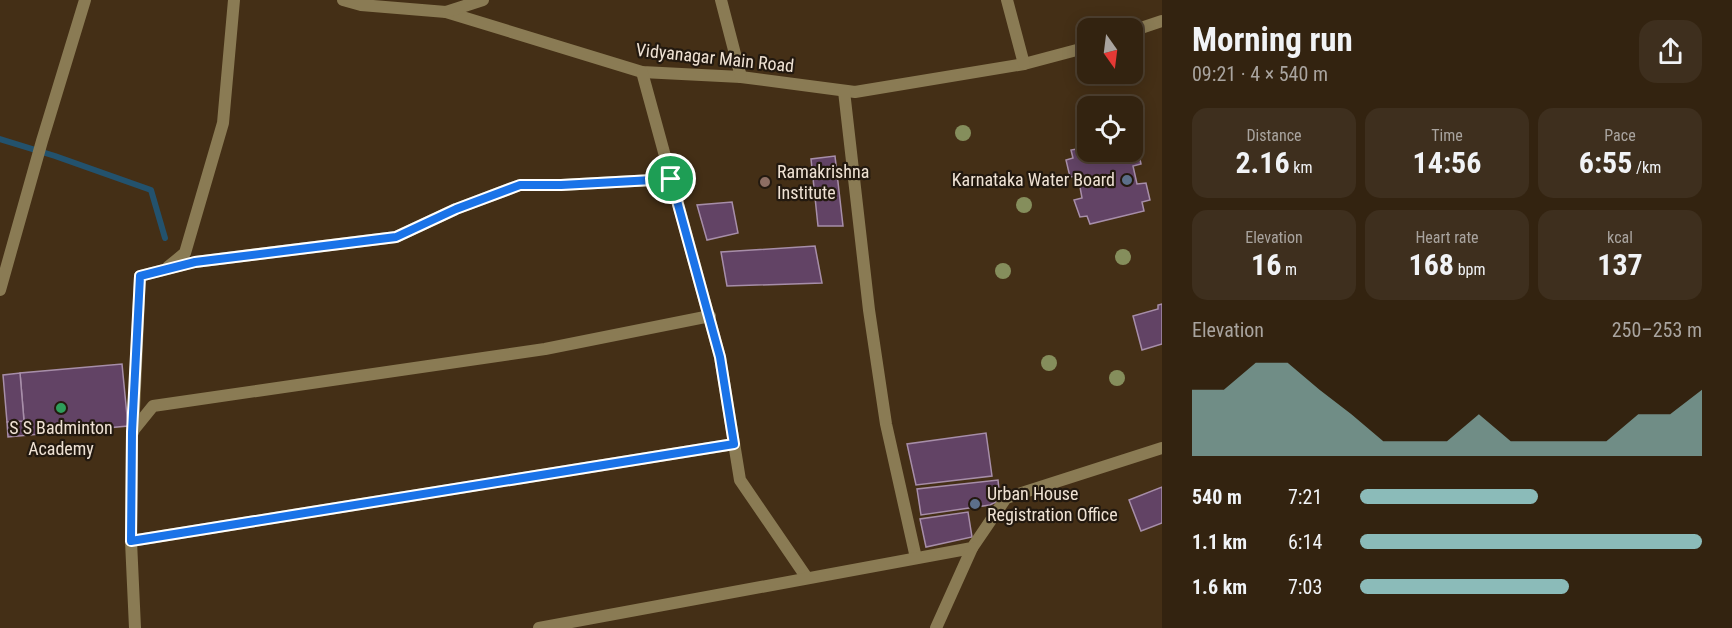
<!DOCTYPE html>
<meta charset="utf-8">
<style>
body{margin:0;font-family:"Roboto Condensed",sans-serif;background:#3e2f1e;color:#f1f3f6;height:100vh;display:flex;flex-direction:column;font-size:22px;white-space:nowrap}
*{box-sizing:border-box;margin:0}
p{font-size:20px;color:#a9a49f}
.icon{flex:none;width:33px;height:33px;fill:none;stroke:currentColor;stroke-width:2;stroke-linecap:round;stroke-linejoin:round}
.map{position:relative;flex:1;overflow:hidden}
.sheet{display:flex;flex-direction:column;background:#332310;width:570px}
.sheet>*{flex:none}
.needle{width:39px;rotate:166deg}
.fabs{position:absolute;left:1077px;top:18px;display:grid;gap:12px}
.fabs a{display:grid;place-items:center;width:66px;height:66px;border-radius:12px;background:#332310;box-shadow:0 3px 15px #0003,0 0 0 2px #4e4030;font-size:30px}
.pin{position:absolute;display:grid;place-items:center;width:51px;height:51px;color:#fff;margin:-26px;border:3px solid #fff;border-radius:50%;box-shadow:0 2px 6px #0007}
.round{display:grid;place-items:center;flex:none;width:63px;height:63px;border-radius:18px;background:#3e2f1e}
.headline{display:flex;align-items:center;justify-content:space-between;height:102px;padding:0 30px}
h1{font-size:33px;font-weight:700;line-height:45px}
.stats{display:grid;grid-template-columns:repeat(3,1fr);gap:9px;height:102px;padding:6px 30px}
.stats div{display:grid;align-content:center;border-radius:15px;background:#3e2f1e;text-align:center}
.stats b{font-size:30px;font-weight:700}
.stats small{font-size:16px;font-weight:400}
.stats p{font-size:16px}
.chart{height:168px;padding:12px 30px}
.chart p{display:flex;justify-content:space-between}
.chart svg{width:100%;height:108px;margin-top:6px;fill:#8bbbb9;opacity:.7}
ul{padding:0 30px;list-style:none;font-size:20px}
li{display:grid;grid-template-columns:96px 72px 1fr;align-items:center;height:45px}
li i{height:15px;border-radius:8px;background:#8bbbb9}
main{display:flex;flex:1;min-height:0}
.map>svg:first-child{display:block}
.lines{fill:none;stroke-linecap:round;stroke-linejoin:round}
.stream{stroke:#23526d;stroke-width:6}
.building{fill:#624365;stroke:#a78ea9;stroke-width:1.5}
.minor{stroke:#8a7b54;stroke-width:12}
.tree{fill:#858e5c}
.route-casing{stroke:#fff;stroke-width:12}
.route{stroke:#1a73e8;stroke-width:8}
.service-dot{fill:#5c6f8a;stroke:#23190f;stroke-width:2}
.education-dot{fill:#8d6e63;stroke:#23190f;stroke-width:2}
.leisure-dot{fill:#2e9e5b;stroke:#23190f;stroke-width:2}
.labels{text-anchor:middle;stroke-width:4.5;stroke-linejoin:round;paint-order:stroke}
.street-label{font-size:18px;fill:#efe2d4;stroke:#23190f}
.poi-label{font-size:18px;fill:#efe2d4;stroke:#23190f;text-anchor:start}
</style>
<main>
<div class="map">
<svg width="1162" height="628" viewBox="0 0 1162 628">
<rect width="100%" height="100%" fill="#442f16"/>
<g class="lines">
<path class="stream" d="M 0,139 L 55,156 L 151,190 L 165,238"/>
</g>
<g class="building">
<path d="M 1137,146 L 1141,164 L 1133,166 L 1137,184 L 1146,183 L 1150,200 L 1142,202 L 1144,211 L 1090,224 L 1087,216 L 1080,217 L 1074,200 L 1082,198 L 1078,176 L 1070,177 L 1066,160 L 1073,158 L 1071,150 L 1088,147 L 1088,152 L 1132,152 L 1132,147 Z"/>
<path d="M 835,156 L 843,226 L 818,226 L 811,159 Z"/>
<path d="M 732,202 L 738,233 L 707,240 L 697,205 Z"/>
<path d="M 815,246 L 822,283 L 727,286 L 721,252 Z"/>
<path d="M 1162,304 L 1162,344 L 1142,350 L 1133,316 L 1158,309 L 1158,305 Z"/>
<path d="M 122,364 L 128,426 L 8,437 L 7,422 L 24,421 L 20,373 Z"/>
<path d="M 20,373 L 24,421 L 7,422 L 3,375 Z"/>
<path d="M 986,433 L 992,476 L 916,485 L 907,444 Z"/>
<path d="M 998,480 L 1000,500 L 990,505 L 921,515 L 917,489 Z"/>
<path d="M 1162,487 L 1162,523 L 1141,531 L 1129,500 Z"/>
<path d="M 968,512 L 972,537 L 926,547 L 920,519 Z"/>
</g>
<g class="lines">
<g class="minor">
<path d="M 343,0 L 361,5 L 446,12 L 642,72 L 741,77 L 855,92 L 1024,64 L 1088,47"/>
<path d="M 721,0 L 741,77"/>
<path d="M 1007,0 L 1024,64"/>
<path d="M 446,12 L 483,0"/>
<path d="M 1132,31 L 1162,21"/>
<path d="M 642,72 L 720,357 L 740,480 L 807,578"/>
<path d="M 844,91 L 869,310 L 886,424 L 916,558"/>
<path d="M 168,267 L 185,253 L 223,123 L 234,0"/>
<path d="M 0,290 L 42,141 L 85,0"/>
<path d="M 133,432 L 140,276 L 195,262 L 396,237 L 456,209 L 520,185 L 561,185 L 671,179"/>
<path d="M 131,541 L 132,432 L 153,406 L 545,349 L 710,316"/>
<path d="M 135,628 L 131,541 L 734,444"/>
<path d="M 539,628 L 972,548 L 1006,498 L 1162,448"/>
<path d="M 936,628 L 972,548"/>
</g>
</g>
<g class="tree">
<circle cx="963" cy="133" r="8"/>
<circle cx="1024" cy="205" r="8"/>
<circle cx="1123" cy="257" r="8"/>
<circle cx="1003" cy="271" r="8"/>
<circle cx="1049" cy="363" r="8"/>
<circle cx="1117" cy="378" r="8"/>
</g>
<g class="lines">
<g class="route-casing">
<path id="route" d="M 671,179 L 720,357 L 734,444 L 131,541 L 132,432 L 140,276 L 195,262 L 396,237 L 456,209 L 520,185 L 561,185 Z"/>
</g>
<use href="#route" class="route"/>
</g>
<g class="service-dot">
<circle cx="1127" cy="180" r="6"/>
<circle cx="975" cy="504" r="6"/>
</g>
<circle class="education-dot" cx="765" cy="182" r="6"/>
<circle class="leisure-dot" cx="61" cy="408" r="6"/>
<g class="labels">
<g class="street-label">
<text transform="translate(715 58) rotate(6)" y="6">Vidyanagar Main Road</text>
</g>
<g class="poi-label">
<text x="777" y="178">Ramakrishna<tspan x="777" dy="21">Institute</tspan></text>
<text x="1115" y="186" text-anchor="end">Karnataka Water Board</text>
<text x="61" y="434" text-anchor="middle">S S Badminton<tspan x="61" dy="21">Academy</tspan></text>
<text x="987" y="500">Urban House<tspan x="987" dy="21">Registration Office</tspan></text>
</g>
</g>
</svg>
<div class="fabs">
<a><svg class="needle" viewBox="-14 -14 28 28"><path d="M0-13l5 13h-10z" fill="#e53935"/><path d="M0 13l5-13h-10z" fill="#a9a49f"/></svg></a>
<a><svg class="icon" aria-label="locate" viewBox="0 0 24 24"><circle cx="12" cy="12" r="6"/><path d="M12 2v4M12 18v4M2 12h4M18 12h4"/></svg></a>
</div>
<div class="pin" style="left:671px;top:179px;background:#1e9e55"><svg class="icon" aria-label="arrive" viewBox="0 0 24 24"><path d="M6 21V4h12l-3 4 3 4H6"/></svg></div>
</div>
<section class="sheet">
<div class="headline"><div><h1>Morning run</h1><p>09:21 · 4 × 540 m</p></div><a class="round"><svg class="icon" aria-label="share" viewBox="0 0 24 24"><path d="M12 15V3M7 8l5-5 5 5M5 13v7h14v-7"/></svg></a></div>
<div class="stats">
<div><p>Distance</p><b>2.16<small> km</small></b></div>
<div><p>Time</p><b>14:56</b></div>
<div><p>Pace</p><b>6:55<small> /km</small></b></div>
</div>
<div class="stats">
<div><p>Elevation</p><b>16<small> m</small></b></div>
<div><p>Heart rate</p><b>168<small> bpm</small></b></div>
<div><p>kcal</p><b>137</b></div>
</div>
<div class="chart"><p><span>Elevation</span>250–253 m</p>
<svg viewBox="0 0 160 44" preserveAspectRatio="none"><path d="M0 44V17L10 17L20 6L30 6L40 17L50 27L60 38L70 38L80 38L90 27L100 38L110 38L120 38L130 38L140 27L150 27L160 17V44z"/></svg>
</div>
<ul>
<li><b>540 m</b>7:21<i style="width:52%"></i></li>
<li><b>1.1 km</b>6:14<i style="width:100%"></i></li>
<li><b>1.6 km</b>7:03<i style="width:61%"></i></li>
</ul>
</section>
</main>
